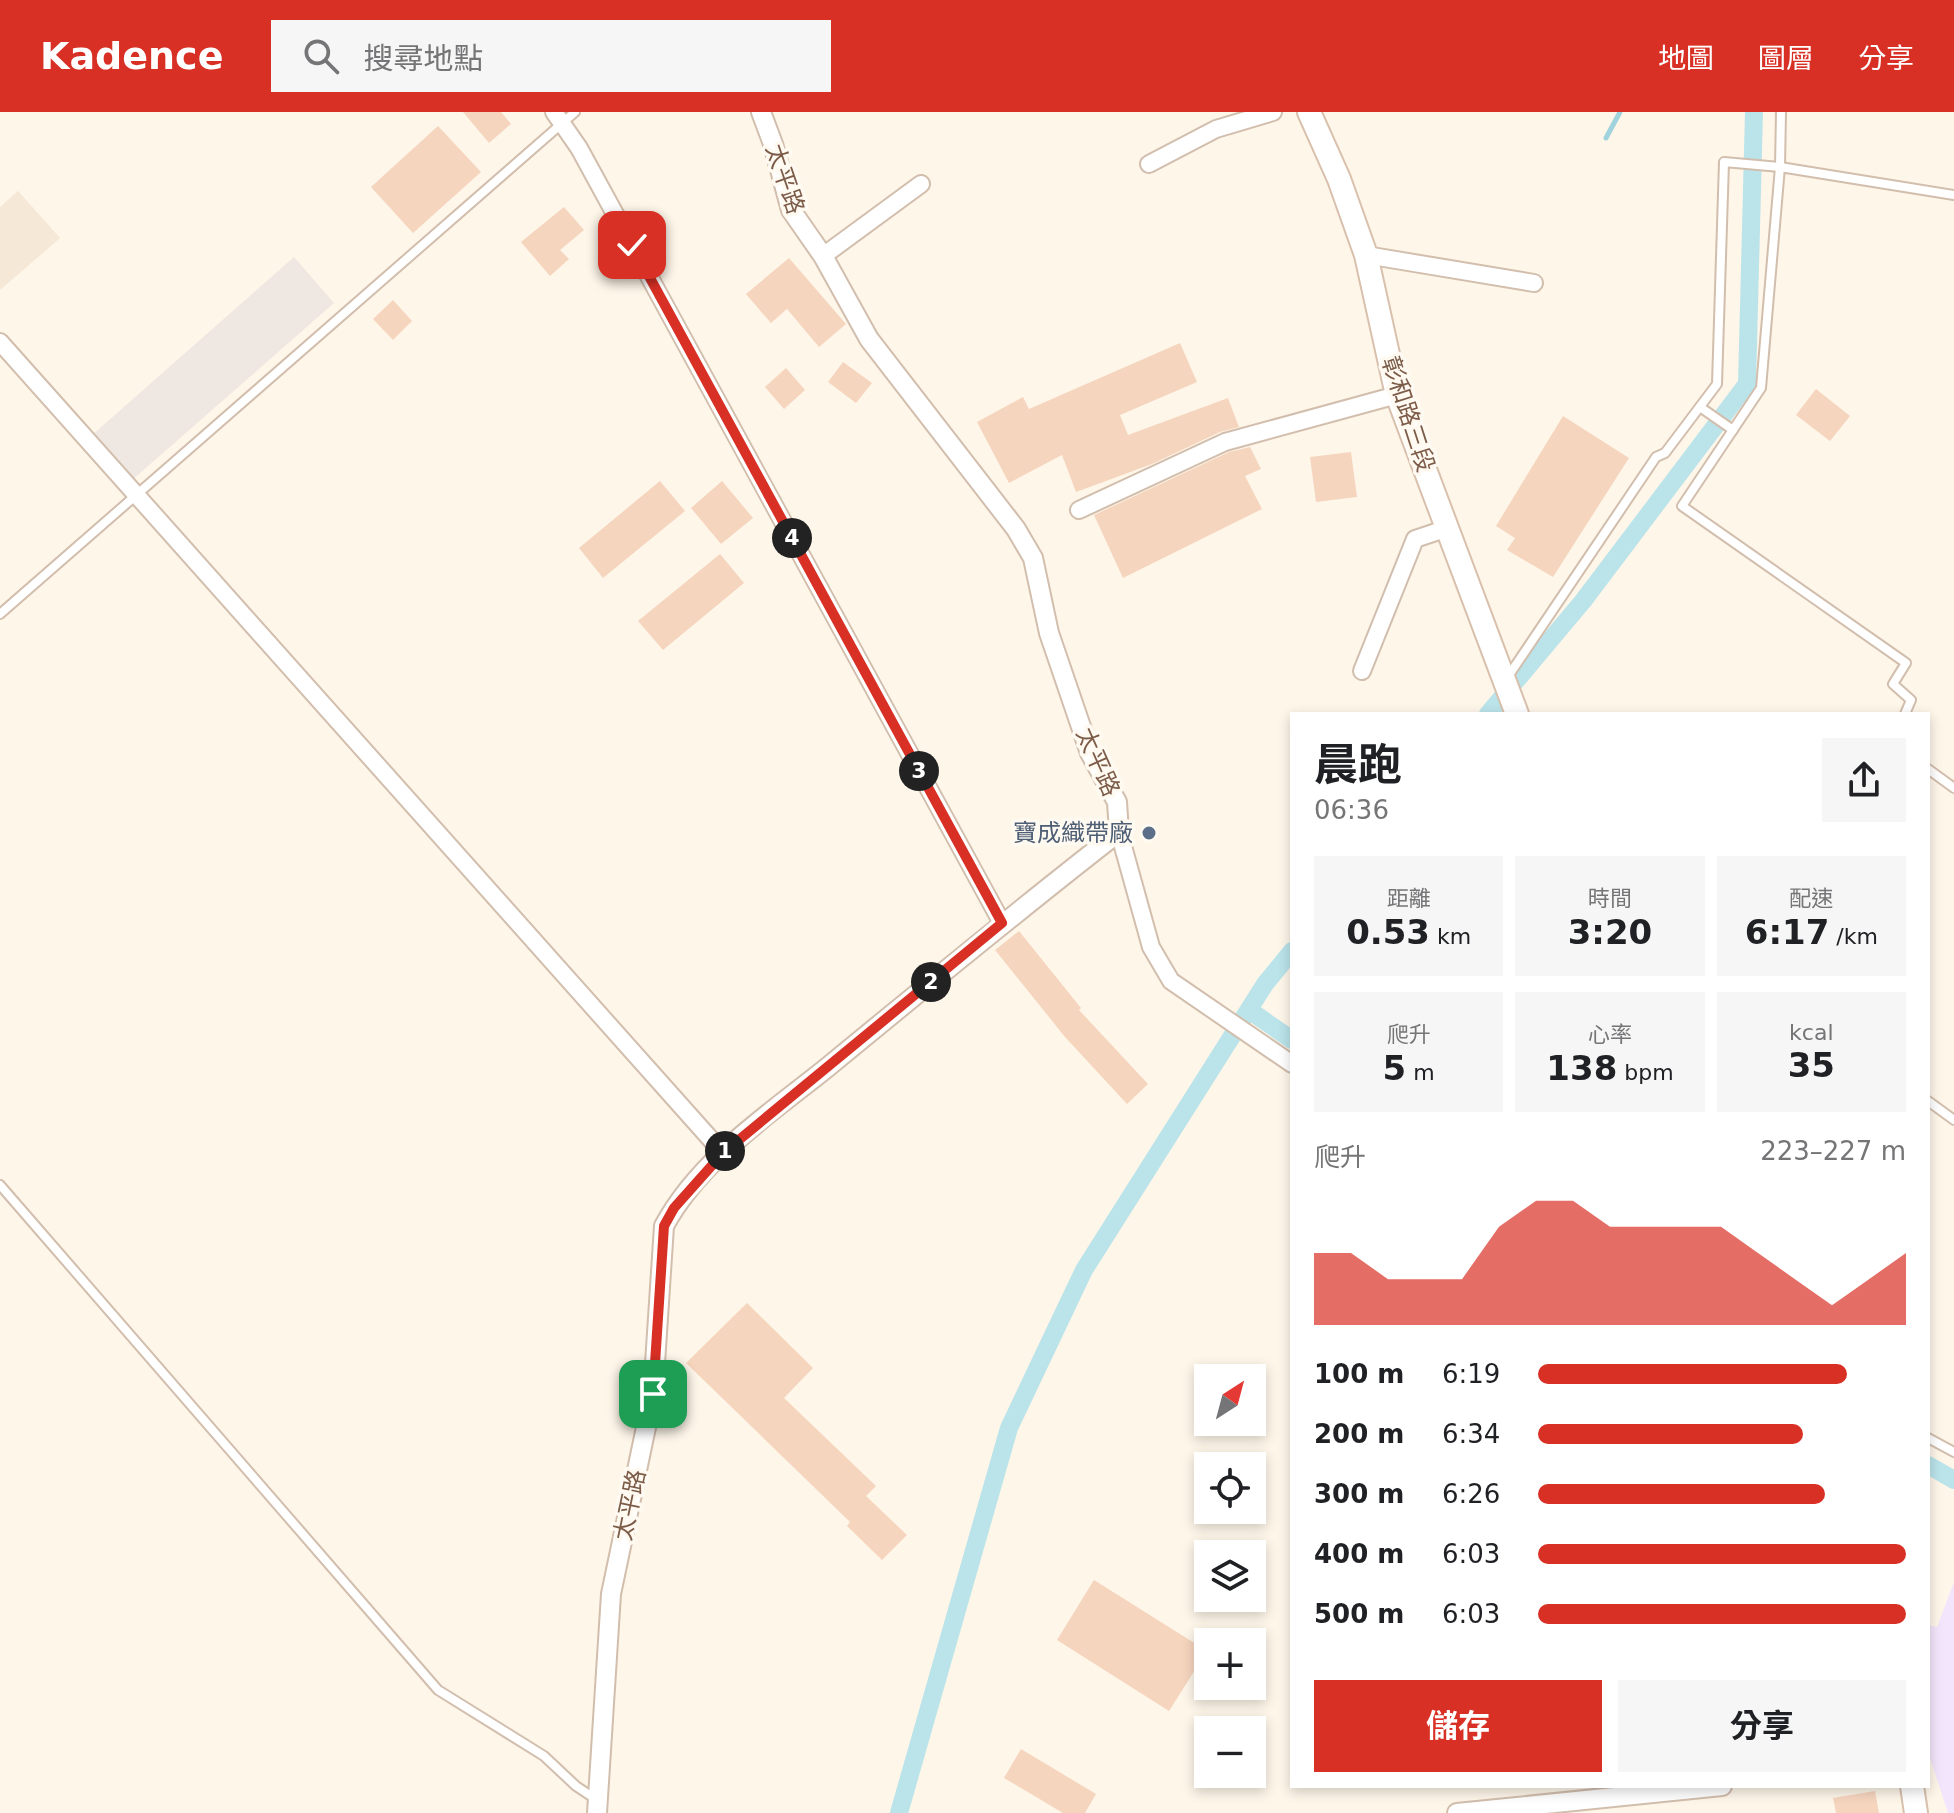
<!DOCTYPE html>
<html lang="zh-TW">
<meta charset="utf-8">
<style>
body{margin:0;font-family:"DejaVu Sans","Noto Sans TC",sans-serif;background:#f6f6f6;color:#202124;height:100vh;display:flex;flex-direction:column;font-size:30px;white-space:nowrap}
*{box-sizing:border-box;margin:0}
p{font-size:26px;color:#757577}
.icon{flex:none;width:44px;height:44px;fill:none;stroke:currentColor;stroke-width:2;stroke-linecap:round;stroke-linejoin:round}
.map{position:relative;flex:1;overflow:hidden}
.drawer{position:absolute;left:1290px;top:600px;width:640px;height:1076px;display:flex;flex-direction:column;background:#fff;border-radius:0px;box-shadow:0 4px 12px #0003}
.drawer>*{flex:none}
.needle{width:52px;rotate:36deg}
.tools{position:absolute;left:1194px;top:1252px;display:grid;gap:16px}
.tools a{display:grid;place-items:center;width:72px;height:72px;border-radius:0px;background:#fff;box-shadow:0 4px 12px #0003;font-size:40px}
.pin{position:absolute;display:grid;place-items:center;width:68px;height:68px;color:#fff;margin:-34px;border-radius:16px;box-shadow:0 4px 12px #0006}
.km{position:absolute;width:40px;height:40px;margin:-20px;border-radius:50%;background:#222;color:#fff;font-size:22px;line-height:40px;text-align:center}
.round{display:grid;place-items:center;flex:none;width:84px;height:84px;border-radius:0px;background:#f6f6f6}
.head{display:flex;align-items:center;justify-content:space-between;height:136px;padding:0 24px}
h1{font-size:44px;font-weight:700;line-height:60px}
.figures{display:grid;grid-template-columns:repeat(3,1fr);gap:12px;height:136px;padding:8px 24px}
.figures div{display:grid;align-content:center;border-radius:0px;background:#f6f6f6;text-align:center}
.figures b{font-size:34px;font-weight:700}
.figures small{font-size:22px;font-weight:400}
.figures p{font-size:22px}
.chart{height:224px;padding:16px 24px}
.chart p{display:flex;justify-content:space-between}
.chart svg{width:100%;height:144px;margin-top:8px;fill:#d93025;opacity:.7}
.primary-button{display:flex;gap:16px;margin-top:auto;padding:16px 24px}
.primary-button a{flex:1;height:92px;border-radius:0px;background:#d93025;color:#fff;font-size:32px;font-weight:700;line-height:92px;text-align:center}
.primary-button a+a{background:#f6f6f6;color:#202124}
ul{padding:0 24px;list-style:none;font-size:26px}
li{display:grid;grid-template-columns:128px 96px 1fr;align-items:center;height:60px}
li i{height:20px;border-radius:10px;background:#d93025}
header{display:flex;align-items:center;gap:48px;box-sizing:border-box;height:112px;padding:0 40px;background:#d93025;color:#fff}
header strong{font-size:38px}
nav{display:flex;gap:44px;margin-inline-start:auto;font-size:28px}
.search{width:560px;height:72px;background:#f6f6f6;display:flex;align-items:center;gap:20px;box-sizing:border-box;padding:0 28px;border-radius:0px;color:#757577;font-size:30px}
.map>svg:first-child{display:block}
.residential{fill:#f6e8d7}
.industrial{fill:#efe8e2}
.education{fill:#f3e5fb}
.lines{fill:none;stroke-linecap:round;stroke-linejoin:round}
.stream{stroke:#a0d3dd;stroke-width:5}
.canal{stroke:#bbe3ea;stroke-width:18}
.building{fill:#f6d5be}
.service-casing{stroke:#d2bead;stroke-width:12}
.minor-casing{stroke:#d2bead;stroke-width:20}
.tertiary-casing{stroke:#d2bead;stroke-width:22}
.secondary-casing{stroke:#d8c0ac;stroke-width:26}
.service{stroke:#fff;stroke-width:8}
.minor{stroke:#fff;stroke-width:16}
.tertiary{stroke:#fff;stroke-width:18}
.secondary{stroke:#fff;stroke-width:22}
.route-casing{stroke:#fff;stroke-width:16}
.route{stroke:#d93025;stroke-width:10}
.service-dot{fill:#5c6f8a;stroke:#fffaf1;stroke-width:3}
.labels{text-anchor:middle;stroke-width:7;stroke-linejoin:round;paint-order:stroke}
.street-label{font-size:24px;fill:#7c5c49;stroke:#fffaf1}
.service-label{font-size:24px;fill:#4e5e75;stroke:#fffaf1;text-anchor:end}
</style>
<header>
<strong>Kadence</strong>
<div class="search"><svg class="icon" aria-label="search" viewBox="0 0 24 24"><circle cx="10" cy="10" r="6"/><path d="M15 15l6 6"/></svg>搜尋地點</div>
<nav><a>地圖</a><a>圖層</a><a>分享</a></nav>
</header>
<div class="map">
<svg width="1954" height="1701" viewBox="0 0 1954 1701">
<rect width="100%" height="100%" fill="#fef6e9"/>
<path class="residential" d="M 18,79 L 60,126 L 0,178 L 0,95 Z"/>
<path class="industrial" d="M 294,145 L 334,191 L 131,369 L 91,324 Z"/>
<path class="education" d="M 1954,1470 L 1954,1701 L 1948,1701 L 1928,1640 L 1928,1513 L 1937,1515 Z"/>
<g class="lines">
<path class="stream" d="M 1606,26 L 1620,0"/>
<g class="canal">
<path d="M 1488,602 L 1583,489 L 1747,272 L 1754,0"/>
<path d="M 1249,898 L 1292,928"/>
<path d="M 1928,1353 L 1954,1368"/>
<path d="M 899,1701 L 1009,1316 L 1084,1158 L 1265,872 L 1292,839"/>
</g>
</g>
<g class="building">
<path d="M 463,0 L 501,0 L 511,12 L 489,31 Z"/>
<path d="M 438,14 L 481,60 L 413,121 L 371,75 Z"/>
<path d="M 564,95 L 584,118 L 560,138 L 569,147 L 550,164 L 521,130 Z"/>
<path d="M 789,146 L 846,212 L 819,235 L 787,197 L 771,211 L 746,182 Z"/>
<path d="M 393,188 L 412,209 L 393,228 L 373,207 Z"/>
<path d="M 1180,231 L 1197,270 L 1120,303 L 1128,323 L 1228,286 L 1239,315 L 1220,320 L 1152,352 L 1076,380 L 1062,343 L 1009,371 L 977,310 L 1023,285 L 1029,297 Z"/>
<path d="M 843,250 L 872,271 L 856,291 L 828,270 Z"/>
<path d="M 786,256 L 805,278 L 784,297 L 765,275 Z"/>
<path d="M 1816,277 L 1850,304 L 1830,329 L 1796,303 Z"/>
<path d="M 1563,304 L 1629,346 L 1553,465 L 1507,438 L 1515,426 L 1496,414 Z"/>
<path d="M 1250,335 L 1261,357 L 1245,364 L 1262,397 L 1123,466 L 1094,403 L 1229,340 Z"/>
<path d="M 1351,340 L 1357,385 L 1316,390 L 1310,345 Z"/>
<path d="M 660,369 L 685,399 L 603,466 L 579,436 Z"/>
<path d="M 722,369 L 753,406 L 721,432 L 691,396 Z"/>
<path d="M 720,442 L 744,471 L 663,538 L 638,509 Z"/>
<path d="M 1019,819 L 1081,896 L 1079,898 L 1148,972 L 1127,992 L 1065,925 L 995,838 Z"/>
<path d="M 747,1191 L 813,1256 L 784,1286 L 876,1374 L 866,1384 L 907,1423 L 882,1448 L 847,1414 L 850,1410 L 686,1251 Z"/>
<path d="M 1094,1468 L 1207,1539 L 1169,1599 L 1057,1528 Z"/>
<path d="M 1021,1637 L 1096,1682 L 1085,1701 L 1063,1701 L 1004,1666 Z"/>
<path d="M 1875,1679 L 1879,1701 L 1836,1701 L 1833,1686 Z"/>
</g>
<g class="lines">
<g class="service-casing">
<g id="service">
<path d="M 1700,295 L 1733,318"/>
<path d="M 0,502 L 575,0"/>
<path d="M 1507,566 L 1656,345 L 1665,341 L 1717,272 L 1724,50 L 1780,55 L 1781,0"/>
<path d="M 1905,602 L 1911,588 L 1893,572 L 1906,551 L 1682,394 L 1761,276 L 1780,55 L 1954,83"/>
<path d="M 1928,657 L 1954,676"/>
<path d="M 1928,989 L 1954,1008"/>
<path d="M 0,1073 L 438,1578 L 544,1644 L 576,1674 L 597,1688"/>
<path d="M 1928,1326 L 1954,1340"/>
</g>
</g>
<g class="minor-casing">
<g id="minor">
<path d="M 554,0 L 579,36 L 1002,811"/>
<path d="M 1149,52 L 1216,17 L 1273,0"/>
<path d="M 1366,143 L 1534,171"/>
<path d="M 823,144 L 921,72"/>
<path d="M 0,230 L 723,1041"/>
<path d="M 1079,398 L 1225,330 L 1397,283"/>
<path d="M 1362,559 L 1415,427 L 1448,416"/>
<path d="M 1119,720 L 1151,835 L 1171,869 L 1292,952"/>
</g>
</g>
<g class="tertiary-casing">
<g id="tertiary">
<path d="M 597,1701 L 611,1482 L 653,1282 L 664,1114 C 700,1047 771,1001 829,954 C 925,875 1021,796 1119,720 L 1117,690 L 1090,641 L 1049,521 L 1033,446 L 1016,417 L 869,227 L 823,144 L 791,98 L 773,32 L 761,0"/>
<path d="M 1457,1701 L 1722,1674"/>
</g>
</g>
<g class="secondary-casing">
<g id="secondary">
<path d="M 1309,0 L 1339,67 L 1366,143 L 1397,283 L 1517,602"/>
<path d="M 1912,1674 L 1916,1701"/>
</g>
</g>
<use href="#service" class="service"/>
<use href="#minor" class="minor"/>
<use href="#tertiary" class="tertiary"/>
<use href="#secondary" class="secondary"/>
</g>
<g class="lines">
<g class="route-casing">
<path id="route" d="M 632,133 L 1002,811 L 723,1041 L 674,1096 L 664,1114 L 653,1282"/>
</g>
<use href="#route" class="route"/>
</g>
<circle class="service-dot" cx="1149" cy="721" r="8"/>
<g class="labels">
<g class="street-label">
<text transform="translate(785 67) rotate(71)" y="8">太平路</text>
<text transform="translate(1408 302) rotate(72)" y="8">彰和路三段</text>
<text transform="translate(1098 650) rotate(66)" y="8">太平路</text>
<text transform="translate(630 1393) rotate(-78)" y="8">太平路</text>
</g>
<g class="service-label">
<text x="1133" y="729">寶成織帶廠</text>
</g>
</g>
</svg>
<div class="tools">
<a><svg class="needle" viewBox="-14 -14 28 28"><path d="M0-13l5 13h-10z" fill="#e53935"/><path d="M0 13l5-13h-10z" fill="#757577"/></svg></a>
<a><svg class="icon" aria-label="locate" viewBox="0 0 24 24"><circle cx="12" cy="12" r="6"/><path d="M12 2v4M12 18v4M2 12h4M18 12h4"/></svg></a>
<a><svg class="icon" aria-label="layers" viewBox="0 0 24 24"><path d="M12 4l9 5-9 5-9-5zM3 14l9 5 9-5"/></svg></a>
<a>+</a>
<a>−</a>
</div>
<div class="pin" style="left:653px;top:1282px;background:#1e9e55"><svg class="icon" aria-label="arrive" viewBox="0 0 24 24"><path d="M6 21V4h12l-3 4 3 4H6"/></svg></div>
<div class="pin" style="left:632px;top:133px;background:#d93025"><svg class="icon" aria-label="check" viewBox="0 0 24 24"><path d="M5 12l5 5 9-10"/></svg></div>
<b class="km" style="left:725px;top:1039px">1</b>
<b class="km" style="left:931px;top:870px">2</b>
<b class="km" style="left:919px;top:659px">3</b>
<b class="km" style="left:792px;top:426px">4</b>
<section class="drawer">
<div class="head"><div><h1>晨跑</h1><p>06:36</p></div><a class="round"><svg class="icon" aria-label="share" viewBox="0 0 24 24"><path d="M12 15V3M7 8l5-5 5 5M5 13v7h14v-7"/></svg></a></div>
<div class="figures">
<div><p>距離</p><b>0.53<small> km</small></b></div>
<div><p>時間</p><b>3:20</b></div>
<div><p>配速</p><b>6:17<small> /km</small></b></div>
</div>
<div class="figures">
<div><p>爬升</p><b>5<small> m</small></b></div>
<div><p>心率</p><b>138<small> bpm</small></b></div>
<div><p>kcal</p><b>35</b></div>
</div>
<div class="chart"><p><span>爬升</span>223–227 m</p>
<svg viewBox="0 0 160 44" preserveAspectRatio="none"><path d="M0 44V22L10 22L20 30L30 30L40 30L50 14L60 6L70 6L80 14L90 14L100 14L110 14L120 22L130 30L140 38L150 30L160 22V44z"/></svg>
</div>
<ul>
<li><b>100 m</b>6:19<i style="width:84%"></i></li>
<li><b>200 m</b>6:34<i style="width:72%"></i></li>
<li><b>300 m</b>6:26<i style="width:78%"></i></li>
<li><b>400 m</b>6:03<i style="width:100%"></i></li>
<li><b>500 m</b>6:03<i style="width:100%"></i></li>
</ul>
<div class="primary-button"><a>儲存</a><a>分享</a></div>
</section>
</div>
